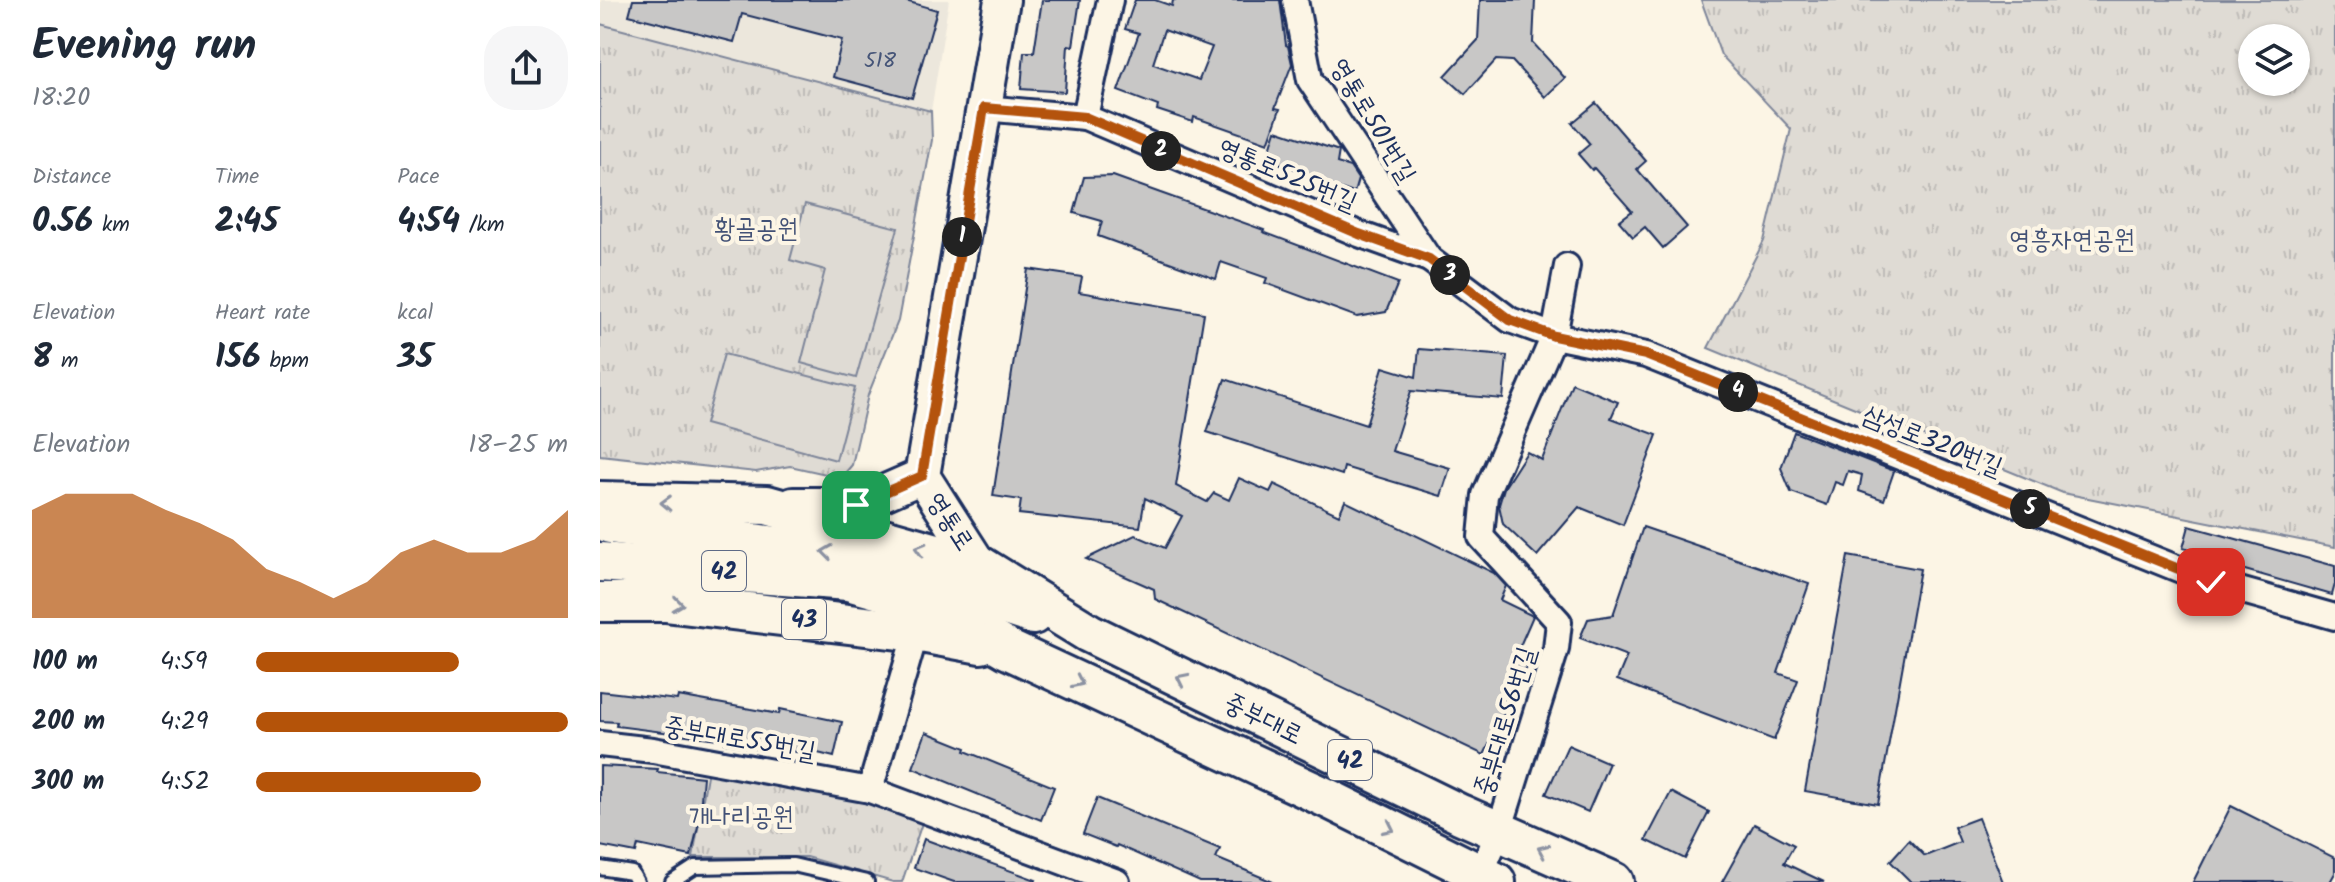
<!DOCTYPE html>
<meta charset="utf-8">
<style>
body{margin:0;font-family:Kalam,"Poor Story",sans-serif;background:#f6f6f7;color:#1f2937;height:100vh;display:flex;flex-direction:column;font-size:30px;white-space:nowrap}
*{box-sizing:border-box;margin:0}
p{font-size:26px;color:#747a83}
.icon{flex:none;width:44px;height:44px;fill:none;stroke:currentColor;stroke-width:2;stroke-linecap:round;stroke-linejoin:round}
.map{position:relative;flex:1;overflow:hidden}
.panel{display:flex;flex-direction:column;background:#fff;width:600px}
.panel>*{flex:none}
.tools{position:absolute;left:1638px;top:24px;display:grid;gap:16px}
.tools a{display:grid;place-items:center;width:72px;height:72px;border-radius:50%;background:#fff;box-shadow:0 2px 6px #0004;font-size:40px}
.pin{position:absolute;display:grid;place-items:center;width:68px;height:68px;color:#fff;margin:-34px;border-radius:16px;box-shadow:0 4px 12px #0006}
.km{position:absolute;width:40px;height:40px;margin:-20px;border-radius:50%;background:#222;color:#fff;font-size:22px;line-height:40px;text-align:center}
.round{display:grid;place-items:center;flex:none;width:84px;height:84px;border-radius:32px;background:#f6f6f7}
.headline{display:flex;align-items:center;justify-content:space-between;height:136px;padding:0 32px}
h1{font-size:44px;font-weight:700;line-height:60px}
.figures{display:grid;grid-template-columns:repeat(3,1fr);gap:12px;height:136px;padding:8px 32px}
.figures div{display:grid;align-content:center}
.figures b{font-size:34px;font-weight:700}
.figures small{font-size:22px;font-weight:400}
.figures p{font-size:22px}
.chart{height:224px;padding:16px 32px}
.chart p{display:flex;justify-content:space-between}
.chart svg{width:100%;height:144px;margin-top:8px;fill:#b45309;opacity:.7}
ul{padding:0 32px;list-style:none;font-size:26px}
li{display:grid;grid-template-columns:128px 96px 1fr;align-items:center;height:60px}
li i{height:20px;border-radius:10px;background:#b45309}
main{display:flex;flex:1;min-height:0}
.map>svg:first-child{display:block}
.built{fill:#ece7dc}
.park{fill:url(#park-tufts);stroke:#7d8599;stroke-width:2;fill-rule:evenodd}
.garden{fill:#dfdbd4;stroke:#7d8599;stroke-width:2}
.building{fill:#c8c7c6;stroke:#1b2f5e;stroke-width:2;fill-rule:evenodd}
.lines{fill:none;stroke-linecap:round;stroke-linejoin:round}
.lane-casing{stroke:#1b2f5e;stroke-width:18}
.street-casing{stroke:#1b2f5e;stroke-width:30}
.secondary-casing{stroke:#1b2f5e;stroke-width:40}
.primary-casing{stroke:#1b2f5e;stroke-width:44}
.lane{stroke:#fcf5e5;stroke-width:12}
.street{stroke:#fcf5e5;stroke-width:24}
.secondary{stroke:#fcf5e5;stroke-width:34}
.primary{stroke:#fcf5e5;stroke-width:38}
.oneway{stroke:#8c92a2}
.route-casing{stroke:#fff;stroke-width:16}
.route{stroke:#b45309;stroke-width:10}
.labels{text-anchor:middle;stroke-width:8;stroke-linejoin:round;paint-order:stroke}
.number-label{font-size:22px;fill:#465578}
.shield{fill:#fcf5e5;stroke:#5e6a86;stroke-width:2}
.shield-label{font-size:24px;font-weight:bold;fill:#1b2f5e}
.street-label{font-size:26px;fill:#1b2f5e;stroke:#fcf5e5}
.park-label{font-size:26px;fill:#425176;stroke:#fcf5e5}
</style>
<main>
<section class="panel">
<div class="headline"><div><h1>Evening run</h1><p>18:20</p></div><a class="round"><svg class="icon" aria-label="share" viewBox="0 0 24 24"><path d="M12 15V3M7 8l5-5 5 5M5 13v7h14v-7"/></svg></a></div>
<div class="figures">
<div><p>Distance</p><b>0.56<small> km</small></b></div>
<div><p>Time</p><b>2:45</b></div>
<div><p>Pace</p><b>4:54<small> /km</small></b></div>
</div>
<div class="figures">
<div><p>Elevation</p><b>8<small> m</small></b></div>
<div><p>Heart rate</p><b>156<small> bpm</small></b></div>
<div><p>kcal</p><b>35</b></div>
</div>
<div class="chart"><p><span>Elevation</span>18–25 m</p>
<svg viewBox="0 0 160 44" preserveAspectRatio="none"><path d="M0 44V11L10 6L20 6L30 6L40 11L50 15L60 20L70 29L80 33L90 38L100 33L110 24L120 20L130 24L140 24L150 20L160 11V44z"/></svg>
</div>
<ul>
<li><b>100 m</b>4:59<i style="width:65%"></i></li>
<li><b>200 m</b>4:29<i style="width:100%"></i></li>
<li><b>300 m</b>4:52<i style="width:72%"></i></li>
</ul>
</section>
<div class="map">
<svg width="1735" height="882" viewBox="0 0 1735 882">
<defs>
<pattern id="park-tufts" width="24" height="20" patternUnits="userSpaceOnUse" patternTransform="scale(2)"><rect width="24" height="20" fill="#dfdbd4"/><path d="M3 7l-1-3M5 7V3M7 7l1-3M15 17l-1-3M17 17v-4M19 17l1-3" fill="none" stroke="#bfbcb8"/></pattern>
</defs>
<rect width="100%" height="100%" fill="#fcf5e5"/>
<filter id="ink" filterUnits="userSpaceOnUse"><feTurbulence type="fractalNoise" baseFrequency=".0125" numOctaves="2"/><feDisplacementMap in="SourceGraphic" scale="16" xChannelSelector="R" yChannelSelector="G"/><feConvolveMatrix kernelMatrix="1 2 1 2 8 2 1 2 1" color-interpolation-filters="sRGB"/></filter>
<g filter="url(#ink)">
<path class="built" d="M 1,0 L 349,0 L 331,111 L 0,24 Z"/>
<g class="park">
<path d="M 1101,0 L 1735,0 L 1735,547 L 1463,493 L 1108,348 L 1164,241 L 1191,129 L 1121,55 ZM 1652,38 L 1696,38 L 1696,82 L 1652,82 Z"/>
<path d="M 0,24 L 331,111 L 332,140 L 298,321 L 268,395 L 252,465 L 245,473 L 235,476 L 190,466 L 156,472 L 0,455 Z"/>
<path d="M 108,769 L 269,797 L 323,820 L 302,882 L 293,882 L 206,857 L 93,857 Z"/>
</g>
<g class="garden">
<path d="M 205,204 L 298,228 L 256,378 L 201,363 L 225,270 L 190,260 Z"/>
<path d="M 124,354 L 255,388 L 236,460 L 105,424 Z"/>
</g>
<g class="building">
<path d="M 33,0 L 302,0 L 337,10 L 312,98 L 233,77 L 242,40 L 142,14 L 134,42 L 29,15 Z"/>
<path d="M 442,0 L 480,0 L 473,46 L 468,45 L 465,92 L 421,89 L 424,52 L 434,52 Z"/>
<path d="M 535,0 L 555,0 L 572,6 L 573,0 L 680,0 L 686,45 L 688,46 L 692,64 L 675,108 L 680,109 L 668,143 L 594,117 L 593,122 L 557,110 L 558,106 L 518,91 L 539,33 L 525,29 ZM 564,30 L 612,47 L 599,80 L 553,64 Z"/>
<path d="M 880,0 L 935,0 L 933,43 L 965,78 L 945,97 L 912,61 L 896,60 L 865,94 L 845,76 L 878,40 Z"/>
<path d="M 996,103 L 1046,161 L 1037,169 L 1087,227 L 1063,248 L 1045,227 L 1033,237 L 1019,221 L 1032,211 L 994,168 L 992,170 L 978,154 L 990,144 L 972,123 Z"/>
<path d="M 676,130 L 739,151 L 737,163 L 750,167 L 758,179 L 754,193 L 706,178 L 707,173 L 667,159 Z"/>
<path d="M 513,176 L 664,230 L 663,232 L 798,283 L 786,312 L 757,317 L 665,283 L 667,278 L 621,262 L 616,279 L 498,236 L 502,221 L 474,213 L 484,177 Z"/>
<path d="M 428,269 L 482,277 L 479,292 L 604,313 L 576,486 L 607,502 L 614,493 L 629,500 L 639,478 L 670,492 L 674,484 L 739,515 L 745,501 L 894,573 L 906,586 L 900,600 L 933,616 L 919,648 L 933,655 L 884,755 L 555,599 L 554,589 L 486,559 L 535,535 L 565,548 L 582,516 L 545,498 L 540,527 L 419,514 L 421,500 L 393,496 Z"/>
<path d="M 819,349 L 907,356 L 903,399 L 811,391 L 792,451 L 850,468 L 841,496 L 744,467 L 742,475 L 607,432 L 625,379 L 766,425 L 783,367 L 816,377 Z"/>
<path d="M 972,383 L 1018,402 L 1011,418 L 1057,435 L 1023,525 L 979,507 L 937,556 L 903,524 L 899,505 L 904,488 L 927,452 L 942,460 Z"/>
<path d="M 1194,432 L 1294,471 L 1284,500 L 1259,491 L 1262,475 L 1248,471 L 1243,485 L 1235,482 L 1227,505 L 1191,492 L 1181,468 Z"/>
<path d="M 1589,526 L 1735,566 L 1735,584 L 1732,595 L 1624,564 L 1625,560 L 1583,548 Z"/>
<path d="M 1043,527 L 1209,584 L 1178,673 L 1198,680 L 1174,740 L 1017,680 L 1027,656 L 980,638 L 988,619 L 1013,615 Z"/>
<path d="M 1248,556 L 1320,569 L 1278,804 L 1205,791 Z"/>
<path d="M 0,691 L 77,700 L 78,696 L 179,714 L 180,709 L 242,722 L 234,757 L 214,752 L 214,756 L 165,745 L 164,750 L 125,743 L 126,740 L 16,726 L 17,722 L 0,721 Z"/>
<path d="M 326,732 L 366,748 L 365,751 L 454,787 L 441,820 L 313,768 Z"/>
<path d="M 968,745 L 1009,763 L 988,812 L 946,794 Z"/>
<path d="M 0,766 L 58,769 L 57,772 L 103,777 L 99,822 L 91,856 L 38,845 L 36,853 L 0,846 Z"/>
<path d="M 1071,792 L 1109,812 L 1085,859 L 1046,840 Z"/>
<path d="M 497,798 L 620,849 L 616,858 L 673,882 L 600,882 L 517,845 L 516,847 L 483,834 Z"/>
<path d="M 1631,806 L 1735,858 L 1735,873 L 1730,882 L 1593,882 Z"/>
<path d="M 1378,818 L 1403,882 L 1311,882 L 1290,861 L 1309,840 L 1325,856 L 1360,842 L 1354,827 Z"/>
<path d="M 1154,824 L 1194,845 L 1184,863 L 1224,882 L 1122,882 Z"/>
<path d="M 324,839 L 436,880 L 435,882 L 354,882 L 314,868 Z"/>
</g>
<g class="lines">
<g class="lane-casing">
<g id="lane">
<path d="M 0,868 L 32,873 L 37,882"/>
<path d="M 72,882 L 95,867 L 193,865 L 267,882"/>
</g>
</g>
<g class="street-casing">
<g id="street">
<path d="M 695,0 L 710,80 L 829,259"/>
<path d="M 384,108 L 485,117 L 759,234 L 829,259 L 910,320 L 954,336 L 1046,355 L 1611,582 L 1735,617"/>
<path d="M 485,117 L 510,0"/>
<path d="M 0,744 L 53,750 L 270,790 L 517,882"/>
<path d="M 270,790 L 316,632"/>
<path d="M 877,882 L 899,831 L 956,649 L 959,622 L 881,537 L 885,495 L 954,336 L 967,266"/>
</g>
</g>
<g class="secondary-casing">
<g id="secondary">
<path d="M 193,505 L 256,505 L 322,476"/>
<path d="M 379,565 L 322,476 L 402,0"/>
</g>
</g>
<g class="primary-casing">
<g id="primary">
<path d="M 0,501 L 167,505 L 379,565 L 489,633 L 860,814 L 1014,882"/>
<path d="M 10,524 L 252,556 L 433,615"/>
<path d="M 0,562 L 248,581 L 330,604 L 407,649 L 731,800 L 896,882"/>
<path d="M 0,602 L 65,602 L 316,632 L 381,644"/>
</g>
</g>
<use href="#lane" class="lane"/>
<use href="#street" class="street"/>
<use href="#secondary" class="secondary"/>
<use href="#primary" class="primary"/>
</g>
<defs><path id="oneway-chevron" d="M-2-3.5L2.5 0L-2 3.5" fill="none" stroke-width="1.6" stroke-linecap="round" stroke-linejoin="round" transform="scale(2)"/></defs>
<g class="oneway">
<use href="#oneway-chevron" transform="translate(66 503) rotate(-178)"/>
<use href="#oneway-chevron" transform="translate(320 549) rotate(-164)"/>
<use href="#oneway-chevron" transform="translate(227 552) rotate(-172)"/>
<use href="#oneway-chevron" transform="translate(78 604) rotate(7)"/>
<use href="#oneway-chevron" transform="translate(582 679) rotate(-154)"/>
<use href="#oneway-chevron" transform="translate(478 682) rotate(25)"/>
<use href="#oneway-chevron" transform="translate(789 828) rotate(26)"/>
<use href="#oneway-chevron" transform="translate(943 850) rotate(-156)"/>
</g>
</g>
<g class="lines" filter="url(#ink)">
<g class="route-casing">
<path id="route" d="M 256,505 L 322,476 L 384,108 L 485,117 L 759,234 L 829,259 L 910,320 L 954,336 L 1046,355 L 1611,582"/>
</g>
<use href="#route" class="route"/>
</g>
<g class="labels">
<g class="number-label">
<text x="280" y="67">518</text>
</g>
<g class="shield">
<rect x="102" y="551" width="44" height="40" rx="6"/>
<rect x="182" y="599" width="44" height="40" rx="6"/>
<rect x="728" y="740" width="44" height="40" rx="6"/>
</g>
<g class="shield-label">
<text x="124" y="579">42</text>
<text x="204" y="627">43</text>
<text x="750" y="768">42</text>
</g>
<g class="street-label">
<text transform="translate(774 120) rotate(59)" y="9">영통로501번길</text>
<text transform="translate(688 174) rotate(23)" y="9">영통로525번길</text>
<text transform="translate(1333 440) rotate(22)" y="9">삼성로320번길</text>
<text transform="translate(351 521) rotate(57)" y="9">영통로</text>
<text transform="translate(664 718) rotate(26)" y="9">중부대로</text>
<text transform="translate(904 721) rotate(-73)" y="9">중부대로56번길</text>
<text transform="translate(140 738) rotate(10)" y="9">중부대로55번길</text>
</g>
<g class="park-label">
<text x="156" y="237">황골공원</text>
<text x="1472" y="248">영흥자연공원</text>
<text x="141" y="825">개나리공원</text>
</g>
</g>
</svg>
<div class="tools">
<a><svg class="icon" aria-label="layers" viewBox="0 0 24 24"><path d="M12 4l9 5-9 5-9-5zM3 14l9 5 9-5"/></svg></a>
</div>
<div class="pin" style="left:256px;top:505px;background:#1e9e55"><svg class="icon" aria-label="arrive" viewBox="0 0 24 24"><path d="M6 21V4h12l-3 4 3 4H6"/></svg></div>
<div class="pin" style="left:1611px;top:582px;background:#d93025"><svg class="icon" aria-label="check" viewBox="0 0 24 24"><path d="M5 12l5 5 9-10"/></svg></div>
<b class="km" style="left:362px;top:237px">1</b>
<b class="km" style="left:561px;top:151px">2</b>
<b class="km" style="left:850px;top:275px">3</b>
<b class="km" style="left:1138px;top:392px">4</b>
<b class="km" style="left:1430px;top:509px">5</b>
</div>
</main>
